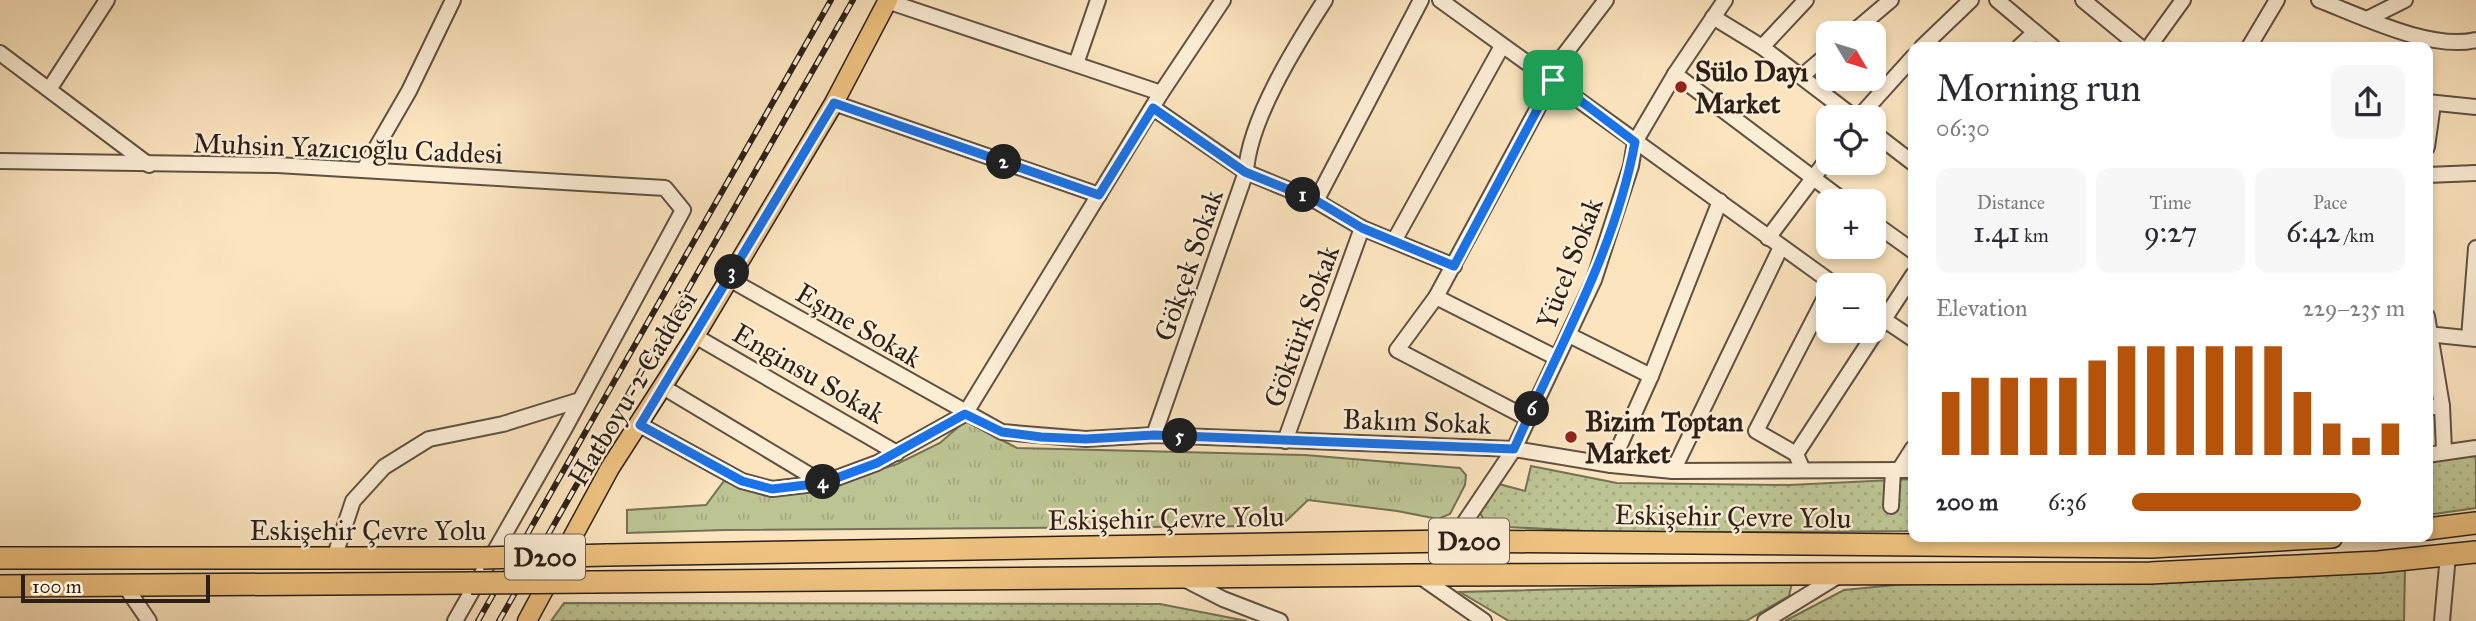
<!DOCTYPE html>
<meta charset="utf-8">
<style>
body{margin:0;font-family:"IM FELL Great Primer",serif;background:#f7f7f7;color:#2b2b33;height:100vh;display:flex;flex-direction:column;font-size:26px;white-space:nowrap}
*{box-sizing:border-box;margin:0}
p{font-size:23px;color:#7c7c81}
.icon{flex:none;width:38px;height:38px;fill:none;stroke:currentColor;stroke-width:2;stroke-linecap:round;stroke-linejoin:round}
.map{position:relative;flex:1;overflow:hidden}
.panel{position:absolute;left:1908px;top:42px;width:525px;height:500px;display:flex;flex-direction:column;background:#fff;border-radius:14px;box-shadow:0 4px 10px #0003}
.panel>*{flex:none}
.needle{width:46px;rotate:128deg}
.controls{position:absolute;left:1816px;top:21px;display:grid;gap:14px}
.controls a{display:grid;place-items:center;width:70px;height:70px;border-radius:14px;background:#fff;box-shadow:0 4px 10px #0003;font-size:35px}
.scale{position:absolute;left:21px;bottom:18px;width:189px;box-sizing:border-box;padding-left:7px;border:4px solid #2c1f18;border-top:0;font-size:19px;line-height:24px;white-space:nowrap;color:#2c1f18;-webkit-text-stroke:5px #fcedd5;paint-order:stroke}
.pin{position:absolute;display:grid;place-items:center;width:60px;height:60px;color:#fff;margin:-30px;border-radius:14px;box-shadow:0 4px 10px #0006}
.km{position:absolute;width:35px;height:35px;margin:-18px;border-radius:50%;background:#222;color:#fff;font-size:19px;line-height:35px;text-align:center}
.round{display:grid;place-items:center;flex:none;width:74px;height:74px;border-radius:14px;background:#f7f7f7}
.headline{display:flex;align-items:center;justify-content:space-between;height:119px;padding:0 28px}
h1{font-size:38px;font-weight:600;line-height:52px}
.metrics{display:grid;grid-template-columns:repeat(3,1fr);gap:10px;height:119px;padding:7px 28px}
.metrics div{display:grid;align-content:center;border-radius:14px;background:#f7f7f7;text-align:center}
.metrics b{font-size:30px;font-weight:600}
.metrics small{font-size:19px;font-weight:400}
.metrics p{font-size:19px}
.chart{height:196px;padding:14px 28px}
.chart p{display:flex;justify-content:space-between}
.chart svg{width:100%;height:126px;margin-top:7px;stroke:#b45309;stroke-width:6}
ul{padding:0 28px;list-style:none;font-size:23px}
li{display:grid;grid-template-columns:112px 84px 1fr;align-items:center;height:52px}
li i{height:18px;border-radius:9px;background:#b45309}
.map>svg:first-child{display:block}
.grass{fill:url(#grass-tufts);stroke:#747256;stroke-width:2}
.park{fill:url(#park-dots);stroke:#747256;stroke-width:2}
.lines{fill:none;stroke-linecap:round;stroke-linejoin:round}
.minor-casing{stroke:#605042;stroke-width:18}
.major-casing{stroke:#2c1f18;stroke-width:21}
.highway-casing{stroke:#2c1f18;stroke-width:24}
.minor{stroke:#fcedd5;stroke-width:14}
.major{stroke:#eec27f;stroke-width:18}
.highway{stroke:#eec27f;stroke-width:21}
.rail-casing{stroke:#2c1f18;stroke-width:6}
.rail{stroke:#fcedd5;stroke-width:3.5;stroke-dasharray:10;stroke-linecap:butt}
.highway-bridge-casing{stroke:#2c1f18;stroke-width:24;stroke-linecap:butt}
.highway-bridge{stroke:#eec27f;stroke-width:21}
.route-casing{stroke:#fff;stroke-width:14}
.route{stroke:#1a73e8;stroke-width:9}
.poi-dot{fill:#8f2418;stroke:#fcedd5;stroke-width:2.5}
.labels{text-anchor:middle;stroke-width:5;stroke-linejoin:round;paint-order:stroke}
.shield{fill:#fcedd5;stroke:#6a5d51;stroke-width:2}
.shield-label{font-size:26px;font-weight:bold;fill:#2c1f18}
.poi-label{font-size:28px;font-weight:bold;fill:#2c1f18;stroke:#fcedd5;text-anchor:start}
.street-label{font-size:28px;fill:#2c1f18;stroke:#fcedd5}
</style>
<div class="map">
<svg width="2476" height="621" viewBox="0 0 2476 621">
<defs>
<pattern id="grass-tufts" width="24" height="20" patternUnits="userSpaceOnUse" patternTransform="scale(1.75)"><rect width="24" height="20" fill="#bdc493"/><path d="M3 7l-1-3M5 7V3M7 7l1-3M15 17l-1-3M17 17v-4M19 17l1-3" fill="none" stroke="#a3a87e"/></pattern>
<pattern id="park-dots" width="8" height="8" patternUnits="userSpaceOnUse" patternTransform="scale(1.75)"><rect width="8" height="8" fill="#bdc493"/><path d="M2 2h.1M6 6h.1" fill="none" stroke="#a3a87e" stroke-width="1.8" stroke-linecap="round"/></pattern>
</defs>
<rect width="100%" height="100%" fill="#fbe4be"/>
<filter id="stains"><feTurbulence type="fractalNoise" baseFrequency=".00286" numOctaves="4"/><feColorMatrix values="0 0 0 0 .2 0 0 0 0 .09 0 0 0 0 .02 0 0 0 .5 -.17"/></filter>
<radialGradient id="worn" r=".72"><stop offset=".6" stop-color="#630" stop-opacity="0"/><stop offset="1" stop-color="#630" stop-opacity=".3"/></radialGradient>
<path class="grass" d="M 965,421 L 1017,448 L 1305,455 L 1460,468 L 1466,475 L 1465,485 L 1450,514 L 1438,519 L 1397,511 L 1308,500 L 1281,526 L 725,530 L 627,533 L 627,510 L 706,505 L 724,481 L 772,495 L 819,489 L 897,464 L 940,443 Z"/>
<g class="park">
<path d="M 2476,456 L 2476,508 L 2427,515 L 2427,462 Z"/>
<path d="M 1531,466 L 1617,483 L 1789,485 L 1913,479 L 1913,531 L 1623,533 L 1488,526 L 1478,510 L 1495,483 L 1525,491 Z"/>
<path d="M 2405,569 L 2404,621 L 1785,621 L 1844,590 L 1905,584 Z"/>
<path d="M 1792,583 L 1789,596 L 1746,621 L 1509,621 L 1460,592 Z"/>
<path d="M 564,603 L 1160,604 L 1247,621 L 551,621 Z"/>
</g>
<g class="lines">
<g class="minor-casing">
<g id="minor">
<path d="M 1440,0 L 1835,285"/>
<path d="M 1997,0 L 2053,47"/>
<path d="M 2083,0 L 2140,47"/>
<path d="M 2319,0 C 2361,16 2431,51 2476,40"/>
<path d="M 887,1 L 1161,93"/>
<path d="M 1713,17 L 1762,47 L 1854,117"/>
<path d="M 2367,19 L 2405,0"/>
<path d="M 1852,33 L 1891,0"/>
<path d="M 1762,47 L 1806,0"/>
<path d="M 1922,47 L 1971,0"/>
<path d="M 2019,47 L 2035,32"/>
<path d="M 2149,47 L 2183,0"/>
<path d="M 2249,47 L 2277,0"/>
<path d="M 0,53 L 149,165"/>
<path d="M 1076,64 L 1098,0"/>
<path d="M 1675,74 L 1844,201"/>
<path d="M 1548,76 L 1606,0"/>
<path d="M 1802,76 L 1829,53"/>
<path d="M 50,88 L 107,0"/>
<path d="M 2427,102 L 2476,107"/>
<path d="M 834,103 L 1099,195"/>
<path d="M 1153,108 L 1246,172 L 1316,201 L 1362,228 L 1454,266"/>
<path d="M 1859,117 L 1913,57"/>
<path d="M 1874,133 L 1913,163"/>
<path d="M 2427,147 L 2433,104"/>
<path d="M 0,161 L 277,165 L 665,188 L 683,210 L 565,428 L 455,621"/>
<path d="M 364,169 L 409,91 L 453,0"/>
<path d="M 2427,175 L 2476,173"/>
<path d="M 1316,201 L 1421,0"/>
<path d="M 1874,223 L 1913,251"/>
<path d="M 1768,238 L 1829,157"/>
<path d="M 1394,241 L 1502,46"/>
<path d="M 729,279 L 1002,432 L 1086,439 L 1154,435 L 1514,449 L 1611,465 L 1673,471 L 1913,470"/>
<path d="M 1436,297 L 1557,358"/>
<path d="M 1874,313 L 1913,339"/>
<path d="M 2427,316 L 2442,406 L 2444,450"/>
<path d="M 2427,334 L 2476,339"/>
<path d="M 1569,335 L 1651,376"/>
<path d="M 695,336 L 897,453"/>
<path d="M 2469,338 L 2476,248"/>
<path d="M 663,387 L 823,483"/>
<path d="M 2427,408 L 2442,406"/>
<path d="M 1527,418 L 1397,350 L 1436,297 L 1553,80"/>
<path d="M 640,425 L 742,481 L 772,489 L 823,483 L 877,463 L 965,414 L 1161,93 L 1223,0"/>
<path d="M 1154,435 L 1246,172 C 1249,120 1296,45 1325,0"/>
<path d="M 1285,441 L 1362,228"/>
<path d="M 1796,454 L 1756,431 L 1829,290"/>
<path d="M 2427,455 L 2476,448"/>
<path d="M 1611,465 L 1651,376 L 1720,201"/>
<path d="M 1802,468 L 1796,454 L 1913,275"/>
<path d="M 1899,470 L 1913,448"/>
<path d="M 1673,471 L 1781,247"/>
<path d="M 1891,506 L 1893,470"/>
<path d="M 1452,541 L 1514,449 L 1594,280 L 1631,166 L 1635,142 L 1675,74 L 1725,0"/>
<path d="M 334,558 L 353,501 L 384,467 L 429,439 L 503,424 L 580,400"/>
<path d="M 1418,575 L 1484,621"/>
<path d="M 1186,580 L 1223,599 L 1280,621"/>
<path d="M 125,586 L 149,621"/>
<path d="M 1765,621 L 1838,576"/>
<path d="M 2442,621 L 2448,555"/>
</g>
</g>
<g class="major-casing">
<path id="major" d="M 527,621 L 610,468 L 695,336 L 834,103 L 888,0"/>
</g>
<g class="highway-casing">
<g id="highway">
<path d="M 2427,529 L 2476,523"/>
<path d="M 607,555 L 1452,541 L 2151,547 L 2332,537"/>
<path d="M 0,558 L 483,558"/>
<path d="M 591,582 L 1417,575 L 2150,573 L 2378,562 L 2476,552"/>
<path d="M 0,586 L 471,583"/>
</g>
</g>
<use href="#minor" class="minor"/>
<use href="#major" class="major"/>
<use href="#highway" class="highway"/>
<g class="rail-casing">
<g id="rail">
<path d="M 478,621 L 831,0"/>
<path d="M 499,621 L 853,0"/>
</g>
</g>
<use href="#rail" class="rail"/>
<g class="highway-bridge-casing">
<g id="highway-bridge">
<path d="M 483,558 L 607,555"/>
<path d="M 471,583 L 591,582"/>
</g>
</g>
<use href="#highway-bridge" class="highway-bridge"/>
</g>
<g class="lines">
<g class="route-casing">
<path id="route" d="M 1553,80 L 1635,142 C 1615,252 1558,348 1514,449 L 1154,435 L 1086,439 L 1041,437 L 1002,432 L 965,414 L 877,463 L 823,483 L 772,489 L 742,481 L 640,425 L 834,103 L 1099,195 L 1153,108 L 1245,172 L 1317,201 L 1362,228 L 1454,266 Z"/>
</g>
<use href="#route" class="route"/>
</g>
<g class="poi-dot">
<circle cx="1681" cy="87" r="7"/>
<circle cx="1571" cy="437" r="7"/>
</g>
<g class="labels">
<g class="shield">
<rect x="1429" y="518.5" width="80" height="45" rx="5"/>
<rect x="505" y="534.5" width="80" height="45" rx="5"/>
</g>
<g class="shield-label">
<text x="1469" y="550">D200</text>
<text x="545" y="566">D200</text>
</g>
<g class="poi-label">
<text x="1695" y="81">Sülo Dayı<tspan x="1695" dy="32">Market</tspan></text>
<text x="1585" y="431">Bizim Toptan<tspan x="1585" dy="32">Market</tspan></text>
</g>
<g class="street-label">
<text transform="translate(348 148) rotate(2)" y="10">Muhsin Yazıcıoğlu Caddesi</text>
<text transform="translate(1569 263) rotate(-69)" y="10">Yücel Sokak</text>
<text transform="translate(1188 265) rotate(-71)" y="10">Gökçek Sokak</text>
<text transform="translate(859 325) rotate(30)" y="10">Eşme Sokak</text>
<text transform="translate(1301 326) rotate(-70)" y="10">Göktürk Sokak</text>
<text transform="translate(809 373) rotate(30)" y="10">Enginsu Sokak</text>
<text transform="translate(632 388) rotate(-59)" y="10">Hatboyu-2 Caddesi</text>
<text transform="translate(1417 421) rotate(2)" y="10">Bakım Sokak</text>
<text transform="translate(1733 516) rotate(1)" y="10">Eskişehir Çevre Yolu</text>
<text transform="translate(1166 518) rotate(-1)" y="10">Eskişehir Çevre Yolu</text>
<text x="368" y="540">Eskişehir Çevre Yolu</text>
</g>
</g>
<rect width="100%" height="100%" filter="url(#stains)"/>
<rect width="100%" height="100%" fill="url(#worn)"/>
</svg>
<div class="controls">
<a><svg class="needle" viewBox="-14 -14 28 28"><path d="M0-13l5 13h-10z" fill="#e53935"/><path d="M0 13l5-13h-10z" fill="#7c7c81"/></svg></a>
<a><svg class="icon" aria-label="locate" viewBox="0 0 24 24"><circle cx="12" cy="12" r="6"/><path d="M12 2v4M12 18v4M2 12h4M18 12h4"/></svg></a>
<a>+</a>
<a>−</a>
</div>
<div class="scale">100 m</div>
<div class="pin" style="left:1553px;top:80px;background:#1e9e55"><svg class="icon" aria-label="arrive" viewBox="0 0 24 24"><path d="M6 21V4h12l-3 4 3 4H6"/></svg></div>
<b class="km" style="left:1303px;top:195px">1</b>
<b class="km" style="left:1004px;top:162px">2</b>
<b class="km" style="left:732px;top:272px">3</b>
<b class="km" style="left:823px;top:482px">4</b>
<b class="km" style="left:1180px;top:436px">5</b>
<b class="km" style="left:1532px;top:409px">6</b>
<section class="panel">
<div class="headline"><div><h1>Morning run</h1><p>06:30</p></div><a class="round"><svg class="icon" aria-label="share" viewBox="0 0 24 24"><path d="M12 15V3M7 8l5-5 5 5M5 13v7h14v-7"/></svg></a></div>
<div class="metrics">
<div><p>Distance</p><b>1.41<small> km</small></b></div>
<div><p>Time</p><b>9:27</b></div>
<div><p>Pace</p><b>6:42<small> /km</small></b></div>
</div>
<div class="chart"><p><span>Elevation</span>229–235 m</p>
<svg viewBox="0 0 160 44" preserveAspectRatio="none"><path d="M5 44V22M15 44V17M25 44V17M35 44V17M45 44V17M55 44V11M65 44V6M75 44V6M85 44V6M95 44V6M105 44V6M115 44V6M125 44V22M135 44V33M145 44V38M155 44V33"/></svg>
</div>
<ul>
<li><b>200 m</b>6:36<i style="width:84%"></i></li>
</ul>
</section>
</div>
